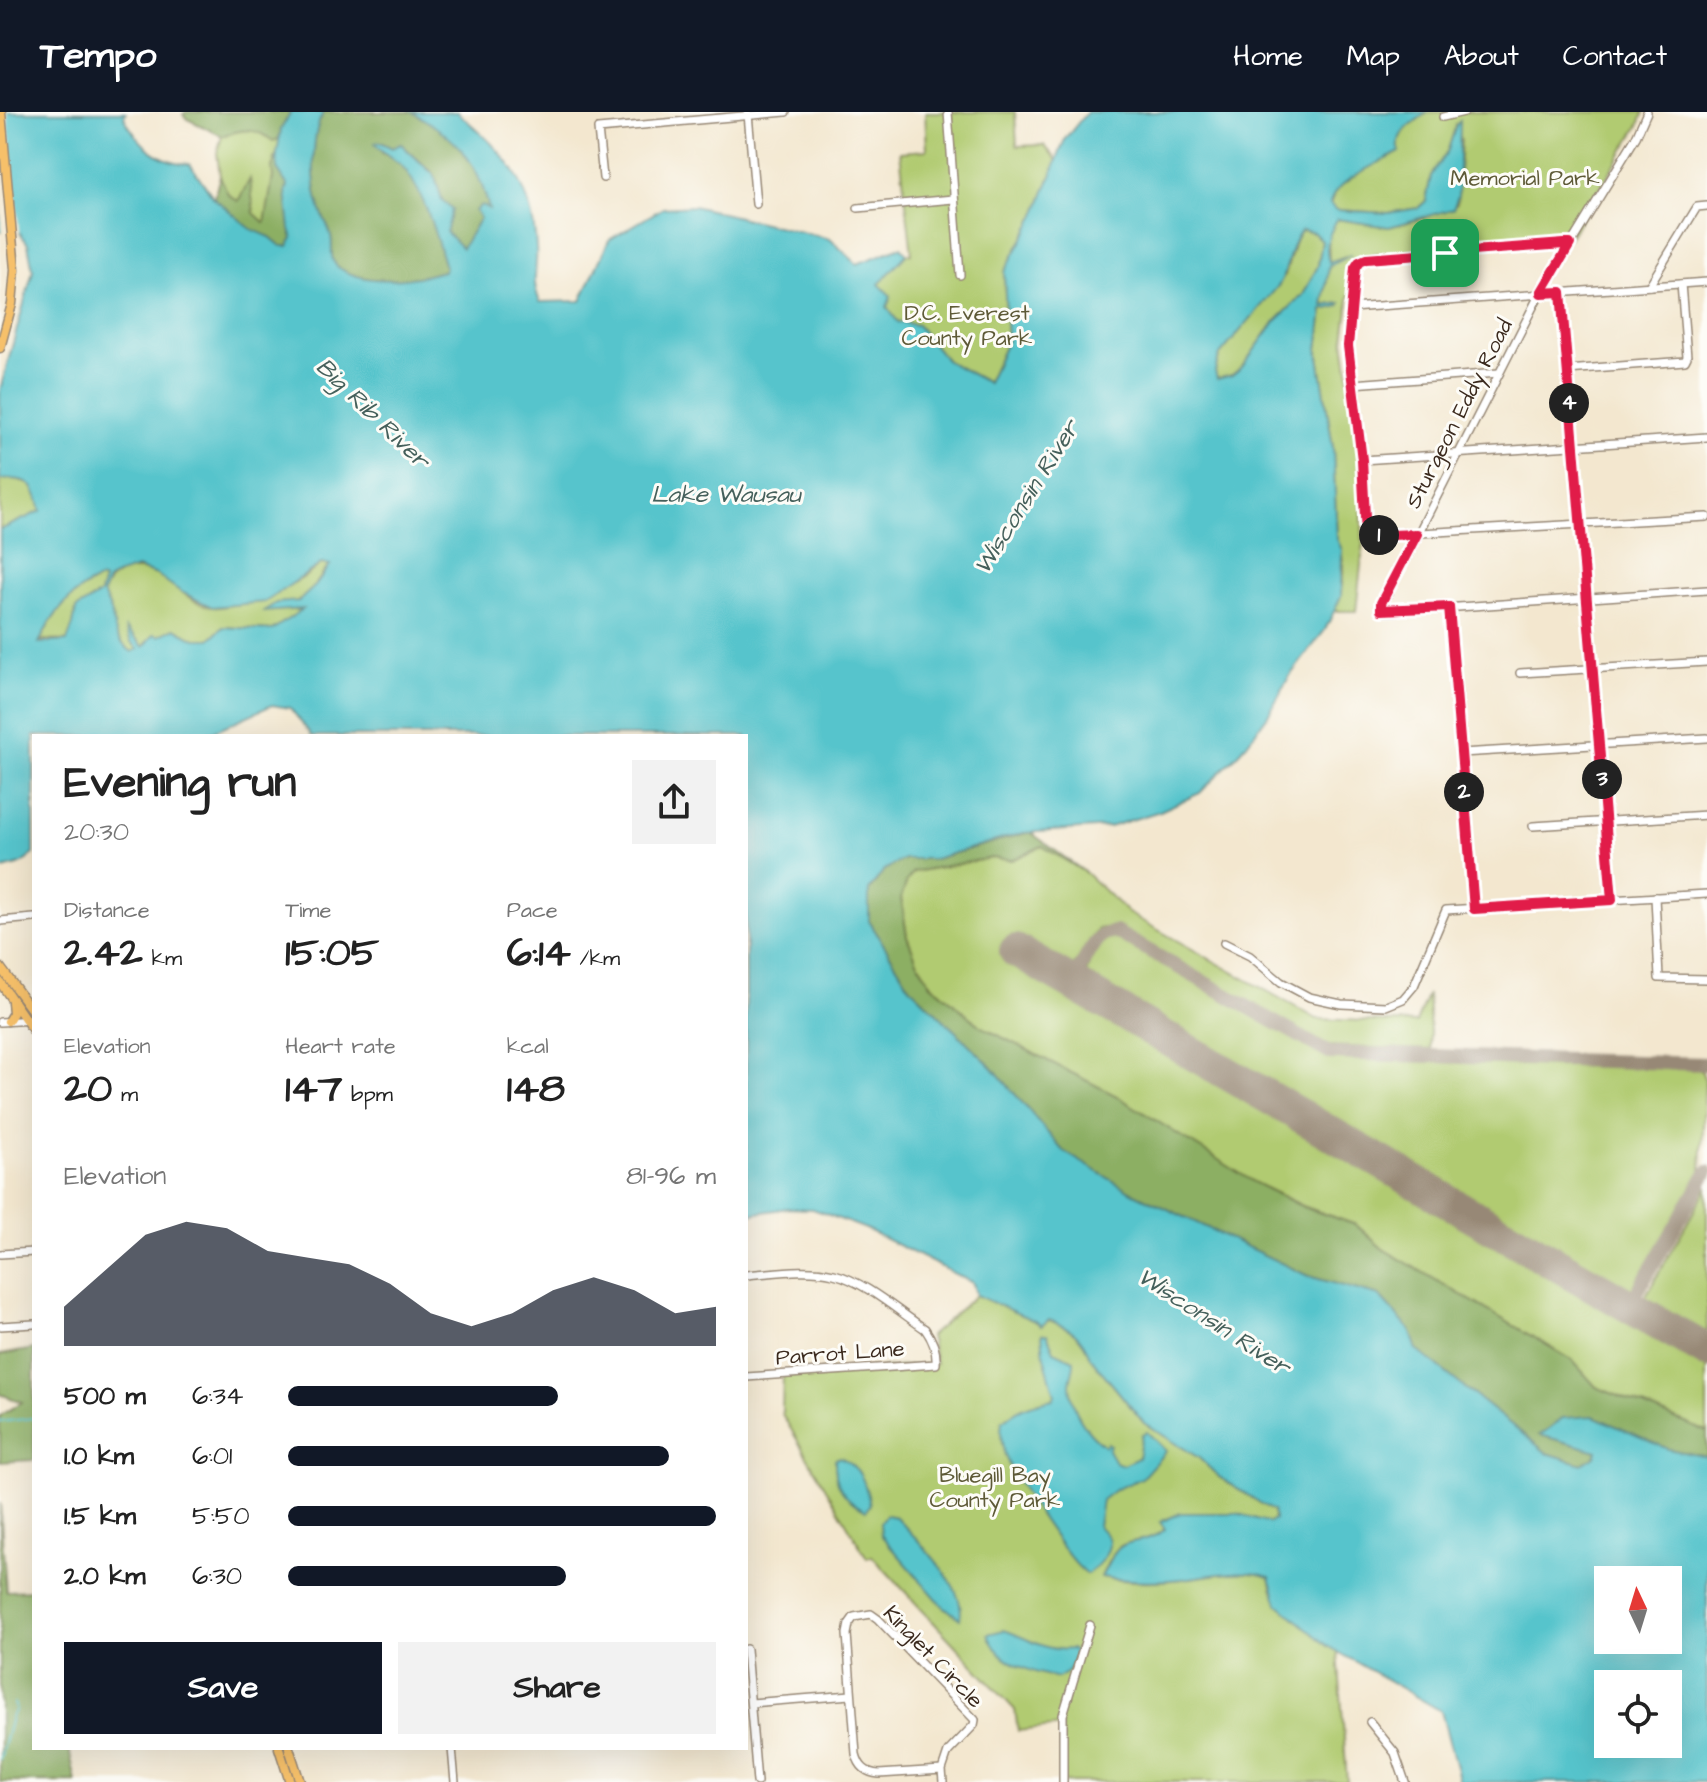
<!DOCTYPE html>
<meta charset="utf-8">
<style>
body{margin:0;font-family:"Architects Daughter",sans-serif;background:#f2f2f2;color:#222;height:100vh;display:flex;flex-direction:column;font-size:30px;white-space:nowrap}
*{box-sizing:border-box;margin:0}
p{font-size:26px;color:#767676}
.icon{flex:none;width:44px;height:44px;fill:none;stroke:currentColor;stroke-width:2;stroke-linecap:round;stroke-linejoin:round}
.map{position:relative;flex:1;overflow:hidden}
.panel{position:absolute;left:32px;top:622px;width:716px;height:1016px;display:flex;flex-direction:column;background:#fff;border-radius:0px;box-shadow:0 8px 32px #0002}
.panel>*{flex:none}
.needle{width:52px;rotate:356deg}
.tools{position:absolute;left:1594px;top:1454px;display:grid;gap:16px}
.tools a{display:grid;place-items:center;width:88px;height:88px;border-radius:0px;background:#fff;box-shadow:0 8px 32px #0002;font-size:40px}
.pin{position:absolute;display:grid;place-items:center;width:68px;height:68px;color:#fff;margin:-34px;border-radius:16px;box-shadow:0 4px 12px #0006}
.km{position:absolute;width:40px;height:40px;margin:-20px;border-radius:50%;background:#222;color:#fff;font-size:22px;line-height:40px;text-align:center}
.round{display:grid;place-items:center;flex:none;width:84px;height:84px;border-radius:0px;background:#f2f2f2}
.summary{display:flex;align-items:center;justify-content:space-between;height:136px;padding:0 32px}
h1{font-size:44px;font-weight:800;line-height:60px}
.stats{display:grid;grid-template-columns:repeat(3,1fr);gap:12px;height:136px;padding:8px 32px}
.stats div{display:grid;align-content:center}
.stats b{font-size:40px;font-weight:800}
.stats small{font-size:22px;font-weight:400}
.stats p{font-size:22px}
.chart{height:224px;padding:16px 32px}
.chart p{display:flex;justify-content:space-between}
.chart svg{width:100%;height:144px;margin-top:8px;fill:#111827;opacity:.7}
.cta{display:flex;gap:16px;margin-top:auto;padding:16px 32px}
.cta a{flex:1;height:92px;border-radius:0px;background:#111827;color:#fff;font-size:32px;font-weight:800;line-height:92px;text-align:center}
.cta a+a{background:#f2f2f2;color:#222}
ul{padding:0 32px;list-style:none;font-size:26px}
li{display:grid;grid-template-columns:128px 96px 1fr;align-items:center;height:60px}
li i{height:20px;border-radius:10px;background:#111827}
header{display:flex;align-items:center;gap:48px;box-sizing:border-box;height:112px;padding:0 40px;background:#111827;color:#fff}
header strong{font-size:38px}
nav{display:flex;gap:44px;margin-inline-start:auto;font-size:28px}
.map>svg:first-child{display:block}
.green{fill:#b1cb71;stroke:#767a48;stroke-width:2}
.forest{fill:#8caf63;stroke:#646c40;stroke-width:2}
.water{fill:#57c4cc;stroke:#497775;stroke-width:2;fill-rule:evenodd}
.pier{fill:#f3e7cf}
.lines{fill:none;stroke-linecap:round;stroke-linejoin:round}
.stream{stroke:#57c4cc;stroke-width:2}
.taxiway{stroke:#978876;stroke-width:14}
.runway{stroke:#978876;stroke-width:34}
.minor-casing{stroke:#978876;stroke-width:10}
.major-casing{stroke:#978876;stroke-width:11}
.minor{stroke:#fff;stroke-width:7}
.major{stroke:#f6c06b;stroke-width:8}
.route-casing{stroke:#fff;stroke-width:16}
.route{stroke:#e11d48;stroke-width:10}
.labels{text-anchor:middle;stroke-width:6;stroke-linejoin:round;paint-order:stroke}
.park-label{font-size:22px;fill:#5e5a37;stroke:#fdfcf7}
.street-label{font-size:22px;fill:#3b2a1e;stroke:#fdfcf7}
.water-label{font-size:24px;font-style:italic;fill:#45605b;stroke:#fdfcf7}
</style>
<header>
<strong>Tempo</strong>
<nav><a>Home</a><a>Map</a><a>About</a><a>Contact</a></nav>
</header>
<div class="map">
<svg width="1707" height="1670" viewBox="0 0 1707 1670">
<rect width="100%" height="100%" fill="#fdfcf7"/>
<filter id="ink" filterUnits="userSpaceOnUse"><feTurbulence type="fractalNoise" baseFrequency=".0125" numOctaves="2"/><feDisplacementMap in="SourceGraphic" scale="16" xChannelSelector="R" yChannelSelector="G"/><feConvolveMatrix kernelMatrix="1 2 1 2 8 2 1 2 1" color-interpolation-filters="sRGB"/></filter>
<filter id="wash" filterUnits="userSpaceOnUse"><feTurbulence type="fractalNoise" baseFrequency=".006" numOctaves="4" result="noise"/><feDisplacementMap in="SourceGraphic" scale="32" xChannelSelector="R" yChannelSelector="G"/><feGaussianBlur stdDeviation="1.8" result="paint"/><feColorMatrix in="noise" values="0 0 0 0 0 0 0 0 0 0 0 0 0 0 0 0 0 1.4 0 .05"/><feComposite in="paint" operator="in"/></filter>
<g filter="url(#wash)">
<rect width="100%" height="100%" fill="#f3e7cf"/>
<g class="green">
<path d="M 291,0 L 281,17 L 293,126 L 214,86 L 220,64 L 217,41 L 222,24 Z"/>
<path d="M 925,0 L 1015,0 L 1017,34 L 1044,33 L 1057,48 L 1036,103 L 1004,160 L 1007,228 L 988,271 L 947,249 L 917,213 L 898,210 L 886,194 L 878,172 L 907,142 L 912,142 L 900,40 L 927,38 Z"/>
<path d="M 1427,0 L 1644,0 L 1638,15 L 1569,126 L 1372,142 L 1354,150 L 1344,228 L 1360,344 L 1363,435 L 1356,499 L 1334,499 C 1344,479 1347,448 1337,427 L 1333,336 L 1318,237 L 1323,198 L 1339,194 L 1340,191 L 1323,194 L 1329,154 L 1346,144 L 1329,150 L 1328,125 L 1337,107 L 1389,115 L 1424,106 L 1457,91 L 1461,28 L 1456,13 L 1448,38 L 1431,64 L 1426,89 L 1418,96 L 1388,101 L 1336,98 L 1330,92 L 1337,75 L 1398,37 L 1400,21 Z"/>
<path d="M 1302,118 L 1314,121 L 1322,129 L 1318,154 L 1303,183 L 1274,211 L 1242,255 L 1232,263 L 1217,267 L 1215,260 L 1219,244 L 1285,163 L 1296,126 Z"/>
<path d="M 11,366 C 36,371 36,376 41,399 L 0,418 L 0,368 Z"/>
<path d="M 321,452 L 330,453 C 320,464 314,479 301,487 C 291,493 279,490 264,499 L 304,497 L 272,518 L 223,515 L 210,527 L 195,527 L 175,516 L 148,529 L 144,535 L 127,518 L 139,538 L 132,540 C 114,526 116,521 111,500 C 109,494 105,487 103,481 C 108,469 112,464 124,460 C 161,448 181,491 213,495 C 230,497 286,476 301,467 C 308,463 314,457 321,452 Z"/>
<path d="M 100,467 L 104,468 L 100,482 L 76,497 L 73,513 L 67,529 L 43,528 L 38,532 C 52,504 70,479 100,467 Z"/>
<path d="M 1042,734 L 1086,761 L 1128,801 L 1317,907 L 1416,911 L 1428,882 L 1431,938 L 1326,934 L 1116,814 L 1098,817 L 1073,855 L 1061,854 L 1022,832 L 1011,851 L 1707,1254 L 1707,1320 L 1596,1275 L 1572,1248 L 1383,1137 L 1356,1113 L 1303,1094 L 1255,1071 L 1117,984 L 982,915 L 931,872 L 917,849 L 907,824 L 901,786 L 907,769 L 913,760 L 992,746 L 1012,748 Z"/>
<path d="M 1114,825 L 1328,946 L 1553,954 L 1695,955 L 1702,960 L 1705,968 L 1701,1060 L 1634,1176 L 1630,1179 L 1622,1179 L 1093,873 L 1086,863 C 1089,848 1099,828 1114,825 Z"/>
<path d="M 1707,1076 L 1707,1228 L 1647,1193 L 1645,1185 Z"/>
<path d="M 976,1183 L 1037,1210 L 1041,1214 L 1049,1208 C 1071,1216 1082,1223 1090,1245 L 1144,1311 L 1199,1346 L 1219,1365 L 1273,1399 L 1274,1408 L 1269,1411 L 1181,1401 L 1161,1410 L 1165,1417 C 1148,1432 1129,1426 1118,1436 C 1111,1442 1105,1456 1101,1465 C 1127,1470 1157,1470 1183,1467 C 1213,1463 1241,1456 1270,1465 L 1273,1478 L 1328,1534 L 1338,1539 L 1347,1670 L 1063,1670 L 1062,1614 L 1018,1619 L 1015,1598 L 872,1444 L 867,1446 L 782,1302 L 783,1263 L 936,1252 L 930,1224 Z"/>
</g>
<g class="forest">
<path d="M 187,0 L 291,0 L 281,17 L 279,27 L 273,29 C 255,15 243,17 222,24 L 185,6 L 183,2 Z"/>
<path d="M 324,0 L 412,0 L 440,16 L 458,32 L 482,68 L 490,98 L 480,106 L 462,137 L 446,120 L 452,98 L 442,88 L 434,62 L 401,32 L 392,36 L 381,30 L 382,41 C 422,56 434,119 445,155 L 443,159 C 413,168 370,174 341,157 C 327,149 334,137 331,124 C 329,115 323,106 320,96 C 312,73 310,21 324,0 Z"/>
<path d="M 277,41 L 277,57 L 288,74 L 286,79 L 290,116 L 293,126 L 289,134 L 281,134 L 270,125 L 251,118 L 214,86 L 220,64 L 228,82 L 238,89 L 250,67 L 254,101 L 265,111 L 273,65 L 272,55 Z"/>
<path d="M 1030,720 L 1086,761 L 1042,734 L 1012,748 L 992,746 L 913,760 L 907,769 L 901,786 L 907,824 L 917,849 L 931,872 L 982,915 L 1117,984 L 1255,1071 L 1303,1095 L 1356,1113 L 1383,1137 L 1572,1248 L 1596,1275 L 1707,1320 L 1707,1345 L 1668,1337 L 1593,1304 L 1540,1323 L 1598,1339 L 1595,1344 L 1582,1352 L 1547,1341 L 1417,1238 L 1410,1218 L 1379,1184 L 1308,1164 L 1130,1079 L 1063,1039 L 993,956 L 910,875 L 869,809 L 869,779 L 884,758 L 904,747 L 934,747 Z"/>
<path d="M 34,1237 L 34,1348 L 0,1350 L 0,1304 L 22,1290 L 0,1282 L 0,1243 Z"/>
<path d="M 0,1391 L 6,1479 L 34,1478 L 34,1636 L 69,1636 L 76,1670 L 0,1670 Z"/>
</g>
<g class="water">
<path d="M 0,0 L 126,0 L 124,5 C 137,31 159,51 190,52 L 214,86 L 251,117 L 270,125 L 281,134 L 288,134 L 293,126 L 290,117 L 286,79 L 288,74 L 277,57 L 277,41 L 281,17 L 291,0 L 324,0 C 310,21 312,73 320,96 C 323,106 329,115 331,124 C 334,137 327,149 341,157 C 369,174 413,168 443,159 L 445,155 C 435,122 427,89 407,60 C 398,47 384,44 375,31 L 380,30 L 392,36 L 401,32 L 434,63 L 442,88 L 452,98 L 446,120 L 462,136 L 480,106 L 475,99 L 481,93 L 489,97 C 477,47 457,26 412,0 L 457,0 C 506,42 532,69 536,135 C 538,160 530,166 540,190 L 581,189 L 609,128 L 663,96 L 693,94 L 830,127 L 857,152 L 901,135 L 907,142 L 879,172 L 891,184 L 887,195 L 898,210 L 917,213 L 947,249 L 988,271 L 1007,228 L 1004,160 L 1036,103 L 1065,27 L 1087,0 L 1427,0 C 1414,12 1393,20 1400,40 C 1380,51 1334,68 1330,92 L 1336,98 L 1388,101 L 1418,96 L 1426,89 L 1431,64 L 1448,38 L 1456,13 L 1460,9 L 1458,84 L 1453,97 L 1389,115 L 1337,107 C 1329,122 1324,133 1329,150 L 1351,143 L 1329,154 L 1323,194 L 1341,191 L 1340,194 L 1323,198 L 1318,237 L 1333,336 L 1337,427 L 1342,438 L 1341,485 L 1325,518 L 1289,565 L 1268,603 L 1242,638 L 1200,681 L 1160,699 L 1109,715 L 1023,721 L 934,747 L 904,747 L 884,758 L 869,778 L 869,809 L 910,875 L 993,956 L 1063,1039 L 1130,1079 L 1308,1164 L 1379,1184 L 1410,1218 L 1417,1238 L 1547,1341 L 1582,1352 L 1595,1344 L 1597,1339 L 1540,1323 L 1563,1306 L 1593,1304 L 1668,1337 L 1707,1345 L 1707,1670 L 1460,1670 L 1441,1599 L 1328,1534 L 1278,1492 L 1270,1465 C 1241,1456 1213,1463 1183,1467 C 1156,1470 1127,1469 1101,1465 C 1106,1457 1111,1443 1118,1437 C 1129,1426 1148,1432 1165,1417 L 1160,1410 L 1181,1401 L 1237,1401 L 1269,1411 L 1274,1408 L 1273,1399 L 1219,1365 L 1199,1346 L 1144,1311 L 1090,1245 C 1082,1223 1071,1216 1049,1208 L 1041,1214 L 1037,1210 L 976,1183 L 973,1171 L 866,1117 L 813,1097 L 787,1096 L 746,1103 L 746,624 L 312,624 L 290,596 L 272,593 L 203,624 L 34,624 L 34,742 L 21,752 L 0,758 L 0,418 L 41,399 C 35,372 29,364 0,368 L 0,278 L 33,159 L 28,132 L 17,117 L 0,120 ZM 1302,118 L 1314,121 L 1322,129 L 1318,154 L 1303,183 L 1274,211 L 1242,255 L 1232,263 L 1217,267 L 1215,259 L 1219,244 L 1279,173 C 1289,157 1289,131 1302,118 ZM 321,452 L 330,453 L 316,473 L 299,489 L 276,491 L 262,500 L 303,497 L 272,518 L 223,515 L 210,527 L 195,527 L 175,516 L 159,524 L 154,522 L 144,535 L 125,515 L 131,530 L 138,537 L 132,540 C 114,526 116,521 111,500 C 109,494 105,487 103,481 L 108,469 L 116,463 L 137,456 L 157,463 L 181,480 L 212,495 L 265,490 ZM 100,467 L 104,468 L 100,482 L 76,497 L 73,513 L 67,529 L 39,531 C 52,503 71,479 100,467 ZM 1608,1468 L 1668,1468 L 1668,1528 L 1608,1528 ZM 1608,1572 L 1668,1572 L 1668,1632 L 1608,1632 Z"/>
<path d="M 1042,1222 L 1047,1222 L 1054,1239 L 1074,1248 C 1075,1257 1070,1264 1070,1273 C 1071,1298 1086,1320 1105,1334 L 1107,1331 L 1110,1333 L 1108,1338 L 1115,1350 L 1123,1353 L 1138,1346 L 1142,1322 L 1147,1320 L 1166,1339 L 1142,1366 L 1116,1377 L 1102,1388 L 1098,1414 C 1102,1419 1109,1424 1109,1430 C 1110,1442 1096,1456 1087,1462 C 1069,1451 1014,1368 1006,1346 C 1002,1335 1000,1321 1002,1310 C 1016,1296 1034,1291 1053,1287 L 1055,1283 L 1044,1245 Z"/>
<path d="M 840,1345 C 861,1355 865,1370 870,1392 L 866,1399 C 843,1386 834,1374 835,1347 Z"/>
<path d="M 886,1403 L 896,1405 C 916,1427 968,1475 960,1507 L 942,1493 L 881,1423 L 880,1411 Z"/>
<path d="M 1004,1518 C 1028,1526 1045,1540 1071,1537 L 1076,1541 L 1068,1560 L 1058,1566 C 1031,1560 998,1551 988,1522 Z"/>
</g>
<path class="pier" d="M 0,0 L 7,0 L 20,130 L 14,121 L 3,123 L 0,93 Z"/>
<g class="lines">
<g class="stream">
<path d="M 0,1310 L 34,1306"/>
<path d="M 0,1647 L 11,1605 L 16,1597 L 14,1591"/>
</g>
<g class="taxiway">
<path d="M 1072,873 C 1082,855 1093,819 1116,820 L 1329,941 L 1707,952"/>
<path d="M 1629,1194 L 1707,1060"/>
</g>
<path class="runway" d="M 1016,839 L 1707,1239"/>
</g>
</g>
<g filter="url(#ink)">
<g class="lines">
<g class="minor-casing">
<g id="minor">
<path d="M 948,0 L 960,163"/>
<path d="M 1647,0 L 1636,25 L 1536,189 L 1380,497 L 1385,500 L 1707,478"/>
<path d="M 748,2 L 756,92"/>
<path d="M 1443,5 L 1464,0"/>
<path d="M 603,66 L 598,17 L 786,0"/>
<path d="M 858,96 L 953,87"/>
<path d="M 1649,174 L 1697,95 L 1707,94"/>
<path d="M 1561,180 L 1612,788"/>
<path d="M 1351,196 L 1707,170"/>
<path d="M 1567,258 L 1685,249 L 1687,245 L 1681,172"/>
<path d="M 1353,272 L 1499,261"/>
<path d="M 1362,348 L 1707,325"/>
<path d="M 1366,424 L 1707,405"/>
<path d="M 1366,431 L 1362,348 L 1348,234 L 1356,153 L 1366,147 L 1570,132"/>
<path d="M 1449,495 L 1474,797"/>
<path d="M 1520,561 L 1707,550"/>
<path d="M 1461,641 L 1707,626"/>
<path d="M 1533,714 L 1707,703"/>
<path d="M 1655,785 L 1659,866 L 1707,867"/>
<path d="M 0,809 L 34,806"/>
<path d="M 1224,831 L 1250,844 L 1281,870 L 1309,885 L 1341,892 L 1386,894 L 1403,887 L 1414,874 L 1446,798 L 1707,782"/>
<path d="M 0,910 L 34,908"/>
<path d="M 0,1142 L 34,1140"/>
<path d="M 746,1163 C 774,1161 806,1155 834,1162 C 864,1169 899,1200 925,1217 C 933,1228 937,1238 936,1252 L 746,1265"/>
<path d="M 0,1214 L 34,1212"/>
<path d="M 746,1537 L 757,1670"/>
<path d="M 751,1591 L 851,1583"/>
<path d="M 1370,1610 L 1395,1641 L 1405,1670"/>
<path d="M 452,1636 L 455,1670"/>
<path d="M 942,1658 L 879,1662 C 865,1661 859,1654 856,1642 L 847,1522 L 849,1512 L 854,1505 L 871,1502 L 878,1507 L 975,1608 L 974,1613 L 948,1640 L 942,1658 L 943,1670"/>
<path d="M 1063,1670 L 1063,1603 L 1090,1513"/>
</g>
</g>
<g class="major-casing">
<g id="major">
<path d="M 0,236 L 12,192 L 15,158 L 1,0"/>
<path d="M 0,855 L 34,901"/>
<path d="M 0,870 L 34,920"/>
<path d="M 8,909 L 13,901 L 12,890"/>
<path d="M 279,1636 L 290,1670"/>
<path d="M 289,1636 L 300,1670"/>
</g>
</g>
<use href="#minor" class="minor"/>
<use href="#major" class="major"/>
</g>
</g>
<g class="lines" filter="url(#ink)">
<g class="route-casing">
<path id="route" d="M 1564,132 L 1570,132 L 1541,181 L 1561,180 L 1612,788 L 1474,797 L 1449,495 L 1381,498 L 1381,491 L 1417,422 L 1366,424 L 1362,348 L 1348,234 L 1355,156 L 1359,150 L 1366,147 Z"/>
</g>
<use href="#route" class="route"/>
</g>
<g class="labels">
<g class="park-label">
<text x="1525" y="73">Memorial Park</text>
<text x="967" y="208">D.C. Everest<tspan x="967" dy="25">County Park</tspan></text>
<text x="995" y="1370">Bluegill Bay<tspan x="995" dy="25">County Park</tspan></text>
</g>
<g class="street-label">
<text transform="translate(1458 301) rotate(-63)" y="8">Sturgeon Eddy Road</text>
<text transform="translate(840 1240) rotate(-4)" y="8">Parrot Lane</text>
<text transform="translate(934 1544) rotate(46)" y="8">Kinglet Circle</text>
</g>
<g class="water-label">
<text transform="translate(373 301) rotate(44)" y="8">Big Rib River</text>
<text x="726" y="390">Lake Wausau</text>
<text transform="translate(1026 385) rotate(-58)" y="8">Wisconsin River</text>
<text transform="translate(1214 1209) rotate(33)" y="8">Wisconsin River</text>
</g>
</g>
</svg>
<div class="tools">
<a><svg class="needle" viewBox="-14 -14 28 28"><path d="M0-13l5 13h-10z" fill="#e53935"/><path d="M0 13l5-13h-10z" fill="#767676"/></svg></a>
<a><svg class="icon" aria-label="locate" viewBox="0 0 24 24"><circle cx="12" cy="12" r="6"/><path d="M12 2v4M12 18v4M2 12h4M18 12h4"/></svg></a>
</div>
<div class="pin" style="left:1445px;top:141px;background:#1e9e55"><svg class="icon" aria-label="arrive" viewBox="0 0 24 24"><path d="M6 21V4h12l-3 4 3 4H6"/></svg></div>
<b class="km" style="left:1379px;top:423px">1</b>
<b class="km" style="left:1464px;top:680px">2</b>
<b class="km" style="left:1602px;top:667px">3</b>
<b class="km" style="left:1569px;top:291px">4</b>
<section class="panel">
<div class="summary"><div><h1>Evening run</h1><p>20:30</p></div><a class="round"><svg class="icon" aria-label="share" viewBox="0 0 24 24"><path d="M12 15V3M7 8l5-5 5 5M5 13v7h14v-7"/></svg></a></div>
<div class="stats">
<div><p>Distance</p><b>2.42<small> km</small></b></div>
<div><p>Time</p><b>15:05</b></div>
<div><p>Pace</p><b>6:14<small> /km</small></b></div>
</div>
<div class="stats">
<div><p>Elevation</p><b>20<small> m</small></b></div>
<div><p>Heart rate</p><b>147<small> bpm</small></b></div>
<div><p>kcal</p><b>148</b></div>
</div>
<div class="chart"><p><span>Elevation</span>81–96 m</p>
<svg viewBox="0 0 160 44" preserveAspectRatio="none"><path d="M0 44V32L10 21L20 10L30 6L40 8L50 15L60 17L70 19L80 25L90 34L100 38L110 34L120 27L130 23L140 27L150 34L160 32V44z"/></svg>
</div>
<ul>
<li><b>500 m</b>6:34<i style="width:63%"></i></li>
<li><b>1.0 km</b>6:01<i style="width:89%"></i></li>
<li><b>1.5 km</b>5:50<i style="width:100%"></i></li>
<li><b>2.0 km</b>6:30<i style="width:65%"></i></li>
</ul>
<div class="cta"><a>Save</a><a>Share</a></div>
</section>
</div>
